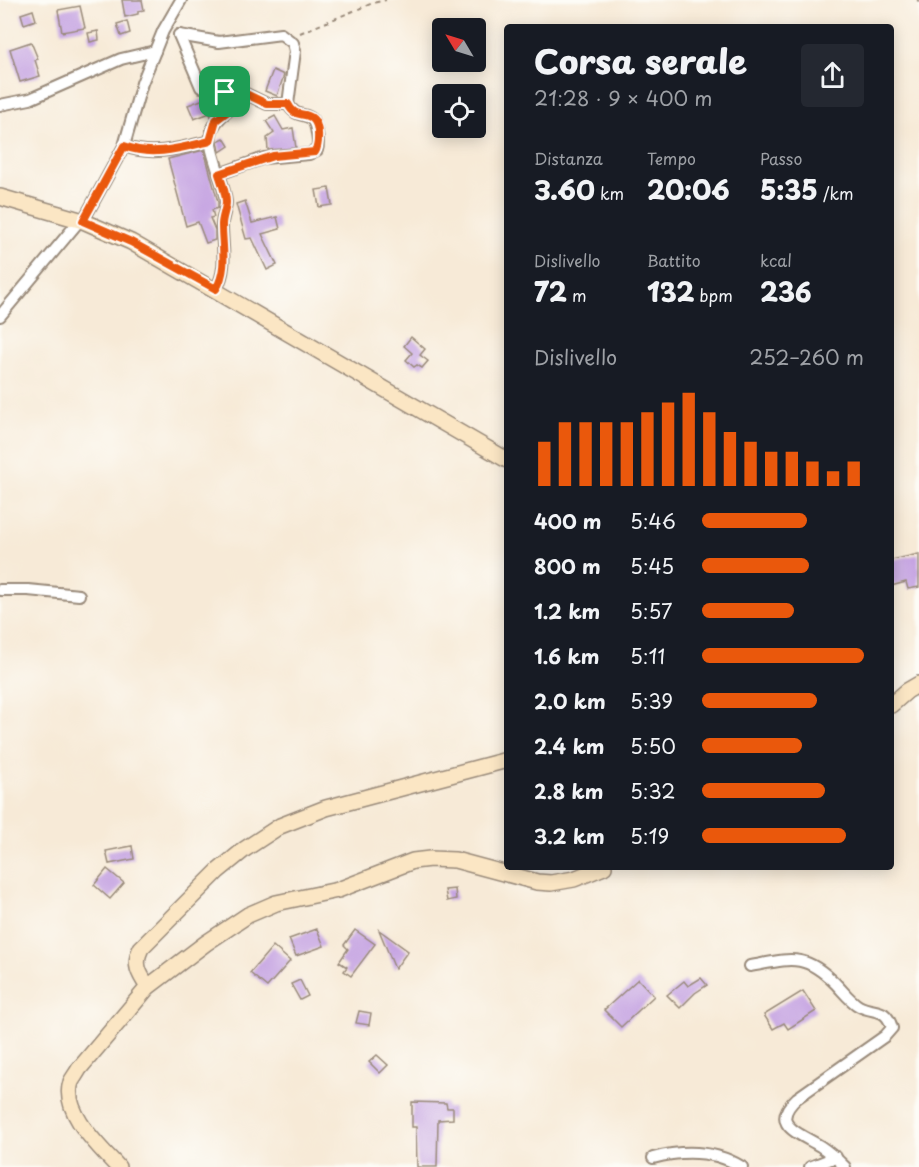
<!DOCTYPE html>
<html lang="it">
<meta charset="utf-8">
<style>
body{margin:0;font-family:"Playpen Sans",sans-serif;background:#242831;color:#f1f3f6;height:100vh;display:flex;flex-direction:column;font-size:22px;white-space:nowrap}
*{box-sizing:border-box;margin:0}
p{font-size:20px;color:#9ea1a6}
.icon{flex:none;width:33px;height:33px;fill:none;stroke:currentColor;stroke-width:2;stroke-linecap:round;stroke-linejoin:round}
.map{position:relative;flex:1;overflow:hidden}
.sheet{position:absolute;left:504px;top:24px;width:390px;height:846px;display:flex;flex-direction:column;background:#171b24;border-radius:6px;box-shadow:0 3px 15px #0003}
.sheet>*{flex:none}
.needle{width:39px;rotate:308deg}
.tools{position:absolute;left:432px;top:18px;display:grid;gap:12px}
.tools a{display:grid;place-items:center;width:54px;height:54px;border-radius:6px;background:#171b24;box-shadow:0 3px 15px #0003;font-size:30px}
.pin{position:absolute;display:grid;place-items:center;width:51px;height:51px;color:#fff;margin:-26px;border-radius:12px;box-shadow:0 3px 9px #0006}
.round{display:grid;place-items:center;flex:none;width:63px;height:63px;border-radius:6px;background:#242831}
.headline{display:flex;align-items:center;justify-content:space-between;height:102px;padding:0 30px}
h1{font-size:33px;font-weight:800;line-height:45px}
.figures{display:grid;grid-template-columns:repeat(3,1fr);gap:9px;height:102px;padding:6px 30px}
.figures div{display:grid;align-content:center}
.figures b{font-size:26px;font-weight:800}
.figures small{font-size:16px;font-weight:400}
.figures p{font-size:16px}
.chart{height:168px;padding:12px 30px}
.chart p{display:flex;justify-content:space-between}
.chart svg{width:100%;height:108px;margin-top:6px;stroke:#ea580c;stroke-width:6}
ul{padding:0 30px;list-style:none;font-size:20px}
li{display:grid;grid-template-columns:96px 72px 1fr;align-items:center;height:45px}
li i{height:15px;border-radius:8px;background:#ea580c}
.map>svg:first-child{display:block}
.building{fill:#c6a4e2}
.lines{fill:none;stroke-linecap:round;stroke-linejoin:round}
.street-casing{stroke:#998a7a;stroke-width:14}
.secondary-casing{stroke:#998a7a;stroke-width:18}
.path{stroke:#998a7a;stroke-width:2;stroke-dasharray:4.5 4.5;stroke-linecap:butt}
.street{stroke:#fff;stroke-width:10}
.secondary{stroke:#fbe6c4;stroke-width:15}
.route-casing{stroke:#fff;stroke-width:12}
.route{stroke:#ea580c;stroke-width:8}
</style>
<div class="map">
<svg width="919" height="1167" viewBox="0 0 919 1167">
<rect width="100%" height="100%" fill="#fdfcf7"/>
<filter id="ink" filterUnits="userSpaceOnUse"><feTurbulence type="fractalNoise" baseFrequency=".0167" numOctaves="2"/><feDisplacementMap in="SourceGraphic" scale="12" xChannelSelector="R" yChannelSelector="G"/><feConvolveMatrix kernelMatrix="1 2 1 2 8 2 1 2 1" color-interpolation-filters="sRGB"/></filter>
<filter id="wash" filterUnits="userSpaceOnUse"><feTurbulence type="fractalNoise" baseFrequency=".008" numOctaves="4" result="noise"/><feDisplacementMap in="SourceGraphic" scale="24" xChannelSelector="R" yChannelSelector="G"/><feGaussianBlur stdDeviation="1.35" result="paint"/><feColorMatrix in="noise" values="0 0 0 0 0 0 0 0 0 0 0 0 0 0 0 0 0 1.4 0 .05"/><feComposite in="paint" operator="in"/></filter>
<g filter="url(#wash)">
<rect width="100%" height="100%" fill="#f7ead7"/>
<g id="blocks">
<g class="building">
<path d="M 122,0 L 142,0 L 144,10 L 138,11 L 138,14 L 125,17 Z"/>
<path d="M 80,6 L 85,28 L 62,32 L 58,10 Z"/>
<path d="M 33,10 L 36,20 L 24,24 L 21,14 Z"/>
<path d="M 127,21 L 130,33 L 121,36 L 117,24 Z"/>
<path d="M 98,31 L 99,40 L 90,42 L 88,33 Z"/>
<path d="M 31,42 L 38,59 L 35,60 L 40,76 L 20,82 L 10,49 Z"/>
<path d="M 273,70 L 284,75 L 277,96 L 265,91 Z"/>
<path d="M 212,96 L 218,96 L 220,108 L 211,117 L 210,113 L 194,119 L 188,105 Z"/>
<path d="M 242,100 L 245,111 L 236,113 L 234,102 Z"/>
<path d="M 275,116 L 283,130 L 293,128 L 296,148 L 268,150 L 267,138 L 274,133 L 266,121 Z"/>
<path d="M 224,138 L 229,146 L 220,152 L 218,141 Z"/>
<path d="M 204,150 L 218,202 L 218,208 L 212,210 L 214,217 L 210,218 L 215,230 L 215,240 L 206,243 L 198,222 L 186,226 L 168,159 Z"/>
<path d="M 329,188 L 332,205 L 319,207 L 316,190 Z"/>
<path d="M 245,201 L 252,223 L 277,217 L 280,229 L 262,234 L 277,265 L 267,270 L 252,238 L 246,239 L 236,204 Z"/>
<path d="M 411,337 L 425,349 L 420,355 L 428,361 L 422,368 L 417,365 L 414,367 L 406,360 L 412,353 L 404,346 Z"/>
<path d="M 919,554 L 919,587 L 908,589 L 906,582 L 891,586 L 891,560 Z"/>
<path d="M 132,846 L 134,859 L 109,864 L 106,851 Z"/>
<path d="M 107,869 L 124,883 L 110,899 L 94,885 Z"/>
<path d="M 455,889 L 456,899 L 447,901 L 445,890 Z"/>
<path d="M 317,929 L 324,946 L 296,956 L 289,939 Z"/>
<path d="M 355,930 L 375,944 L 351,976 L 344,971 L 347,967 L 339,962 L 348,949 L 344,945 Z"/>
<path d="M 379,930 L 408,951 L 395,969 Z"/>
<path d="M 273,946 L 290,961 L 267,987 L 250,973 Z"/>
<path d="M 701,978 L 707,985 L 695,993 L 680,1008 L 667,995 L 684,981 L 688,986 Z"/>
<path d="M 638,979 L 654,996 L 621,1027 L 604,1010 Z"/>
<path d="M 300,980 L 308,996 L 300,1000 L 291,984 Z"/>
<path d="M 803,991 L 816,1011 L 788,1029 L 784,1023 L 773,1029 L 764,1015 Z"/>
<path d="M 359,1011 L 371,1013 L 369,1025 L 356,1023 Z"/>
<path d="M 377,1055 L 388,1065 L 380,1073 L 369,1062 Z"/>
<path d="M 412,1102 L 446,1103 L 447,1108 L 453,1108 L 453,1119 L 438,1120 L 437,1167 L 417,1167 L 416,1127 L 412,1127 Z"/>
</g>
</g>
</g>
<g filter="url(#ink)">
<use href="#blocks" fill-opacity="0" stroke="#998a7a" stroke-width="1.5"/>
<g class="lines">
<g class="street-casing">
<g id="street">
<path d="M 179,35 L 219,42 L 281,34 L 293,43 L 295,51 L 288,104 L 267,104 L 240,91 L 225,92"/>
<path d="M 179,35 L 201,87 L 211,89 L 221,89 L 225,92 L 228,111 C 201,131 211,146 219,174"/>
<path d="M 0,105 L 30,99 L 121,59 L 155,51"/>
<path d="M 124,146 C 153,157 181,148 210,141"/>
<path d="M 83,221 L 124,146 L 142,83 L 155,51 L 163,31 L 181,0"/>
<path d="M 216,289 C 228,269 222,247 222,225 C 222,217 226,210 226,202 C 225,193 222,183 219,174 L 264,158 L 309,154 L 317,150 C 319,144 318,140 317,134 C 313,105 299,124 288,104"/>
<path d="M 0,316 L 80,220"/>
<path d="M 0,590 L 28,590 L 79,595"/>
<path d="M 750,966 C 790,959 804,952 835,983 C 843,991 850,1001 859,1006 C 874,1014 886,1006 892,1028 L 885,1036 L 797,1098 C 768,1125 799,1133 820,1146 C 829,1152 837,1159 845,1167"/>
<path d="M 653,1158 C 683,1150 714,1150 742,1167"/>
<path d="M 810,1167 L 836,1157"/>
</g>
</g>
<g class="secondary-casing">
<g id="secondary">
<path d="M 0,197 L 83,221 L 131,242 L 507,460"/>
<path d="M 891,705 L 907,691 L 919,684"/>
<path d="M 148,987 C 139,974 133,964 141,948 L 218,871 L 245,849 L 280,826 L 326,808 L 507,760"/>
<path d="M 118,1167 C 100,1147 61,1112 71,1082 C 73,1078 77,1073 79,1069 L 148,987 L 206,943 L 248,915 L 276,903 L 338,890 L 413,861 L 430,859 L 455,860 L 537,882 L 551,883 L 574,879 L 604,867"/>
</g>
</g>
<g class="path">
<path d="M 917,0 L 919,1"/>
<path d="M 300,33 L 373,3 L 386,0"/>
</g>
<use href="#street" class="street"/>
<use href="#secondary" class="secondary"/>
</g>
</g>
<g class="lines" filter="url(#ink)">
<g class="route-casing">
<path id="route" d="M 240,91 L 267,104 L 288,104 C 295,119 304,111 313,119 C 320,125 319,145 315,152 L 273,156 L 219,174 C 222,183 226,193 226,202 C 226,210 222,217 222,225 C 222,247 228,269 216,289 L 131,242 L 83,221 L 124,146 C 153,157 181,148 210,141 L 216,120 L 228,111 L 225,92 Z"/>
</g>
<use href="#route" class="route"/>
</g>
</svg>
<div class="tools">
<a><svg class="needle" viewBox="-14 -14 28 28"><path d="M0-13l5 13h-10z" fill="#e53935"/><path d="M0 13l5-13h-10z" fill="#9ea1a6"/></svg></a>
<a><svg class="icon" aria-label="locate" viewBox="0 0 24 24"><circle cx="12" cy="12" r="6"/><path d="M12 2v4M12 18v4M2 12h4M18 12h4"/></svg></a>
</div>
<div class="pin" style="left:225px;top:92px;background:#1e9e55"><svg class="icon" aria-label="arrive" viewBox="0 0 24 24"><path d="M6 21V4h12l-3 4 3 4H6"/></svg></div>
<section class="sheet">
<div class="headline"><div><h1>Corsa serale</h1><p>21:28 · 9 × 400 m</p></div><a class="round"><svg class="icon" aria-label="share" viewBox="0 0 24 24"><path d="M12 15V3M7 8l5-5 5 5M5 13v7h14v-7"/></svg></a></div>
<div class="figures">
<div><p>Distanza</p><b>3.60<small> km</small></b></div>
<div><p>Tempo</p><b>20:06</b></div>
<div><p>Passo</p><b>5:35<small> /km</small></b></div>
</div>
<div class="figures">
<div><p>Dislivello</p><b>72<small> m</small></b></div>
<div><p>Battito</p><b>132<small> bpm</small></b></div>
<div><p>kcal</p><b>236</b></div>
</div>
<div class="chart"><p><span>Dislivello</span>252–260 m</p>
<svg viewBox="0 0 160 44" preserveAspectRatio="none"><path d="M5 44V26M15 44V18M25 44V18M35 44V18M45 44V18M55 44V14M65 44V10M75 44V6M85 44V14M95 44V22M105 44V26M115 44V30M125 44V30M135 44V34M145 44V38M155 44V34"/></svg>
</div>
<ul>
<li><b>400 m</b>5:46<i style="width:65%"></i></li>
<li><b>800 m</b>5:45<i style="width:66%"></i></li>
<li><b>1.2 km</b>5:57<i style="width:57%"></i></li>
<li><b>1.6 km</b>5:11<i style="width:100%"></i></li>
<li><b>2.0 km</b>5:39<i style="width:71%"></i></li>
<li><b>2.4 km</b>5:50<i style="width:62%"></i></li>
<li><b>2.8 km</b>5:32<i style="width:76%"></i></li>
<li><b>3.2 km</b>5:19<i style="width:89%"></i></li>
</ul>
</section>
</div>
